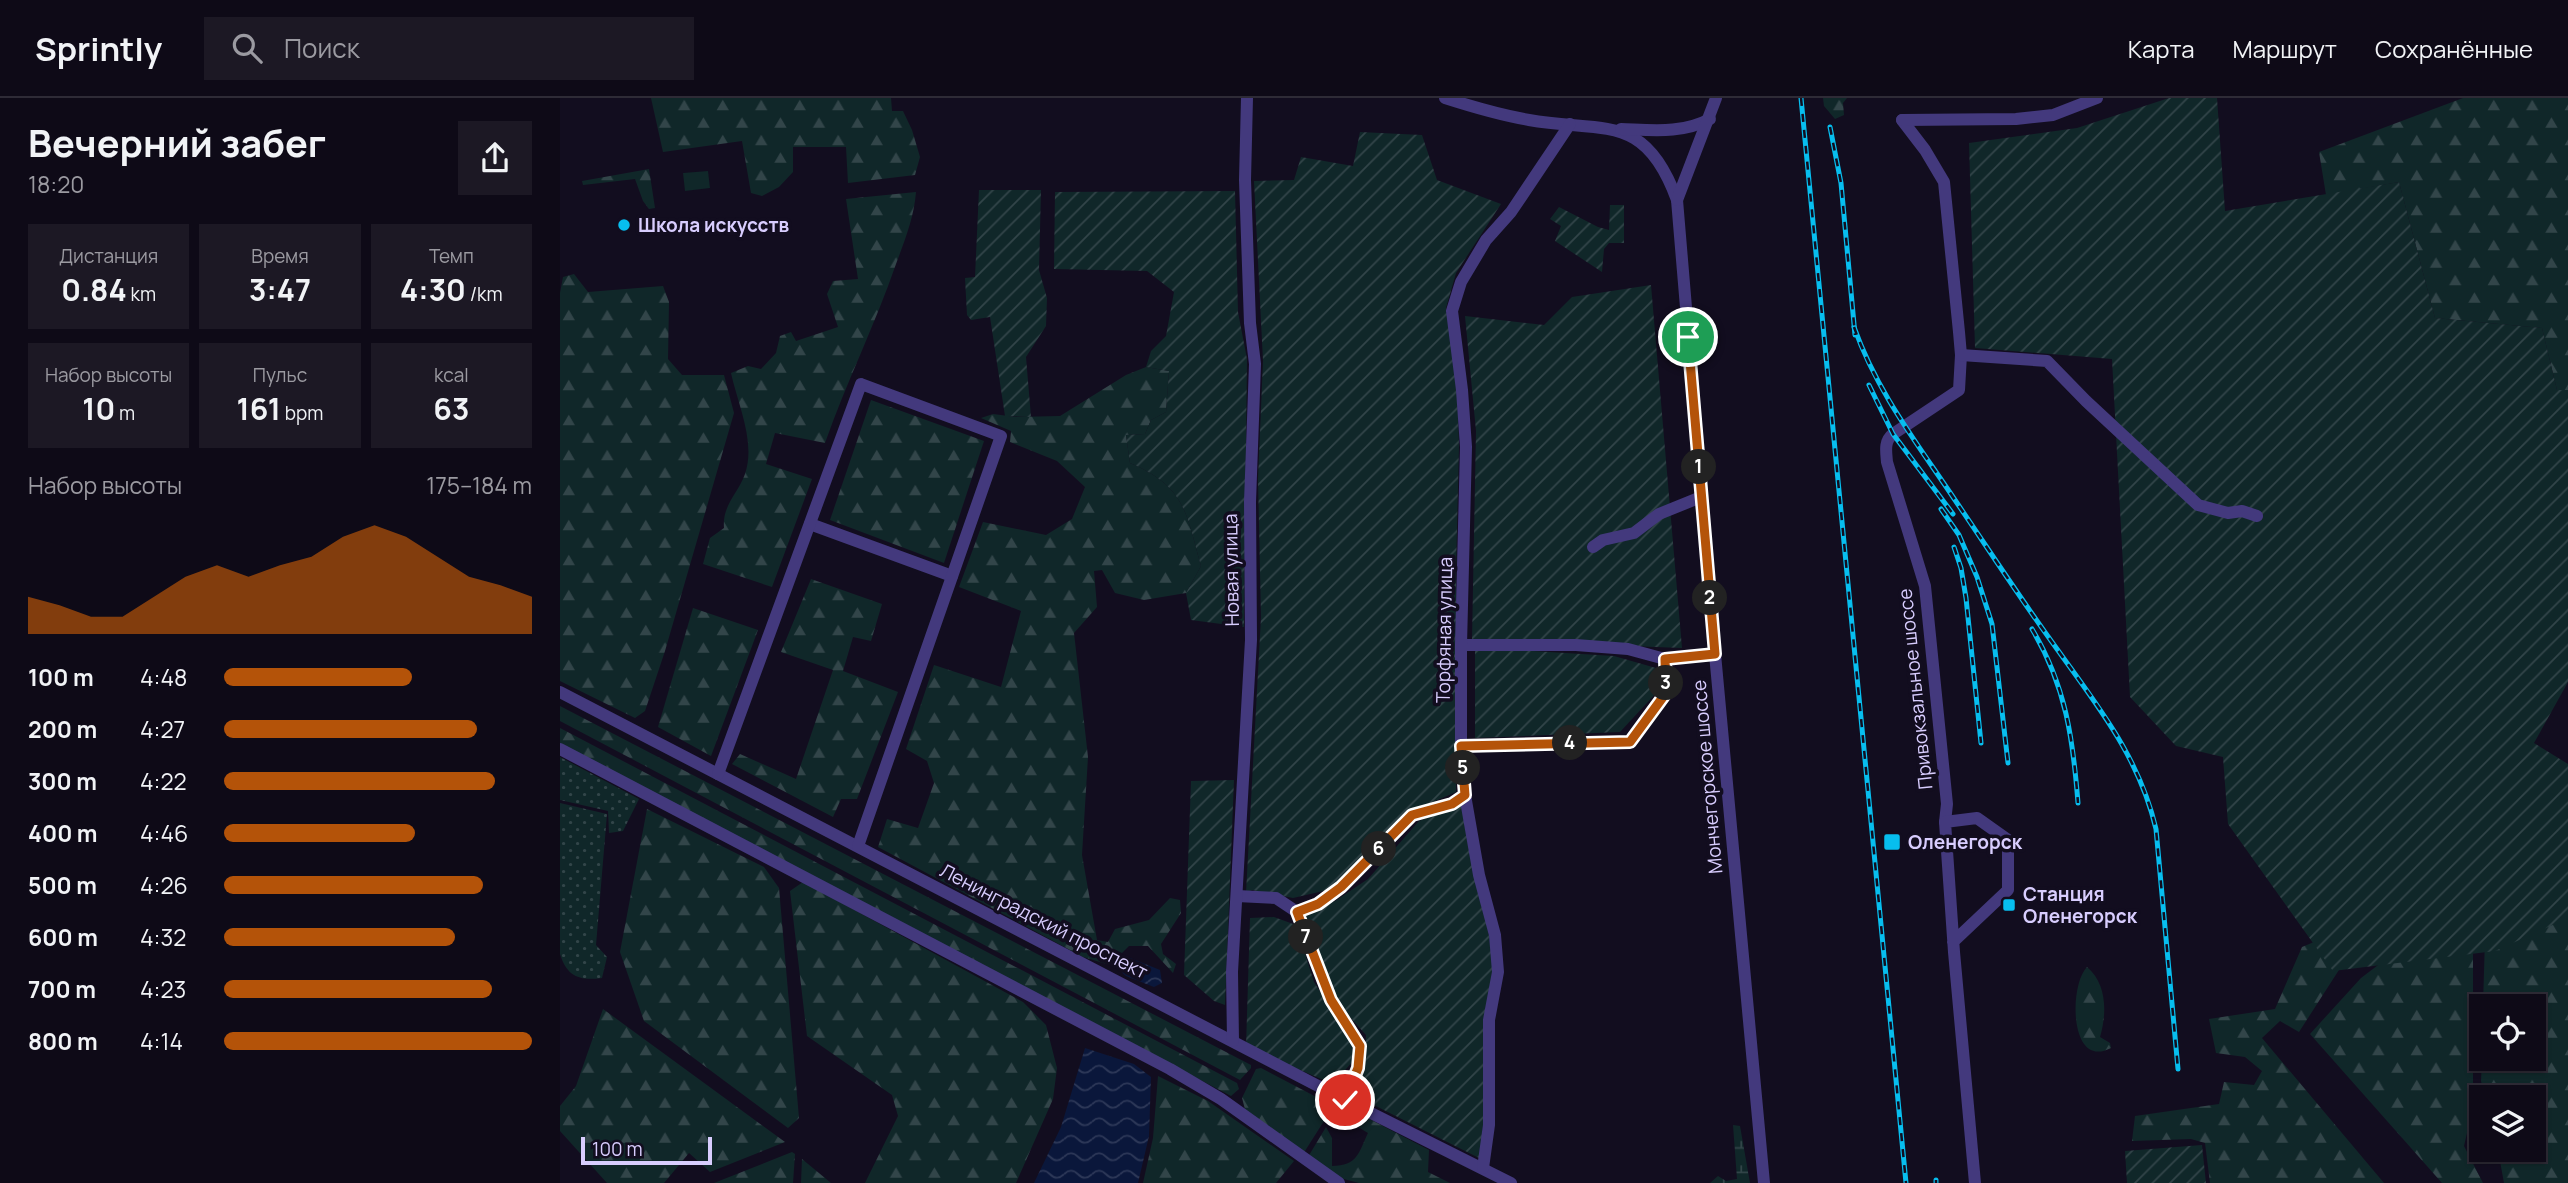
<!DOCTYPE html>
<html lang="ru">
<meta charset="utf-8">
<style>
body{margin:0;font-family:Manrope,sans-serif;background:#1c1824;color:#f1f3f6;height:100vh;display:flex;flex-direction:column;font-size:26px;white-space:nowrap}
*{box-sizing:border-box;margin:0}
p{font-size:23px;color:#9b9aa1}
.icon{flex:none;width:38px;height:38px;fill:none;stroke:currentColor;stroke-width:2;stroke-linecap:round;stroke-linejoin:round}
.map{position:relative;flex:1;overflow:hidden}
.side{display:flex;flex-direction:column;background:#0e0a17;width:560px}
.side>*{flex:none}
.fabs{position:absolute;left:1909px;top:896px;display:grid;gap:14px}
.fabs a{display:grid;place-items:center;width:77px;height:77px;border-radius:0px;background:#0e0a17;box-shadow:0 2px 5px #0004,0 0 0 2px #2e2b36;font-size:35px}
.scale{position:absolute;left:21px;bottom:18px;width:131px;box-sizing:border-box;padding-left:7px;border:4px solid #d8cdfe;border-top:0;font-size:19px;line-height:24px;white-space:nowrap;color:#d8cdfe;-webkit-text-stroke:5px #120d1f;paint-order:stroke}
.pin{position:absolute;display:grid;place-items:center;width:60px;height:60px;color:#fff;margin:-30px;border:4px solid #fff;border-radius:50%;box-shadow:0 2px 7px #0007}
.km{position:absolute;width:35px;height:35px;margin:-18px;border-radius:50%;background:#222;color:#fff;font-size:19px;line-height:35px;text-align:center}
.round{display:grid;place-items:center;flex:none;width:74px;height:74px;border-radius:0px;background:#1c1824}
.overview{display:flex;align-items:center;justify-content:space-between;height:119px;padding:0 28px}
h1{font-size:38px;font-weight:700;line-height:52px}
.figures{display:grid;grid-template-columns:repeat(3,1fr);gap:10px;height:119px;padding:7px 28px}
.figures div{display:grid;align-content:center;border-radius:0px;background:#1c1824;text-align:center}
.figures b{font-size:30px;font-weight:700}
.figures small{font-size:19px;font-weight:400}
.figures p{font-size:19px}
.chart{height:196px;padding:14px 28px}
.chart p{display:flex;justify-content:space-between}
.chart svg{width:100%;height:126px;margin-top:7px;fill:#b45309;opacity:.7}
ul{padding:0 28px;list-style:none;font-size:23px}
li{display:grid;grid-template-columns:112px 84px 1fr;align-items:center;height:52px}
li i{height:18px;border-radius:9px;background:#b45309}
header{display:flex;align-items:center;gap:42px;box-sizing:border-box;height:98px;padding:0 35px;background:#0e0a17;border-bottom:2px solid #2e2b36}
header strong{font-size:33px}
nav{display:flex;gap:38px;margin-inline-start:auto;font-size:24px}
.search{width:490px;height:63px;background:#1c1824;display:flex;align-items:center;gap:18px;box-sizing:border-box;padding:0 24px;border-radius:0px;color:#9b9aa1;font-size:26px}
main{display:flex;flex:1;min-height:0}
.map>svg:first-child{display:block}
.grass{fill:url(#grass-dots)}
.forest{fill:url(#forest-firs)}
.wetland{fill:url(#wetland-marsh)}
.garden{fill:url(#garden-furrows)}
.pitch{fill:#102729}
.water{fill:url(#water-waves)}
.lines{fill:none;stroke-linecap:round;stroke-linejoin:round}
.minor{stroke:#43397d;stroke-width:12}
.rail-casing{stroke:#07beef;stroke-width:5}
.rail{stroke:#120d1f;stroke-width:2.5;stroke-dasharray:8;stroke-linecap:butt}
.route-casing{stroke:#fff;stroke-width:14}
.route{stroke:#b45309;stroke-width:9}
.poi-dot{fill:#07beef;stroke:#120d1f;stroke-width:2.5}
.labels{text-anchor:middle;stroke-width:7;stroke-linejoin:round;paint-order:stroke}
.poi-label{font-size:19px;font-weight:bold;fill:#d8cdfe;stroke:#120d1f;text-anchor:start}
.street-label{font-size:19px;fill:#d8cdfe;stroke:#120d1f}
</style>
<header>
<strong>Sprintly</strong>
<div class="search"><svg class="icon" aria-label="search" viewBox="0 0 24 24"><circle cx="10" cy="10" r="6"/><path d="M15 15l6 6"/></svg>Поиск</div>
<nav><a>Карта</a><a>Маршрут</a><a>Сохранённые</a></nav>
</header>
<main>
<section class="side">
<div class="overview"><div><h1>Вечерний забег</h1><p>18:20</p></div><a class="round"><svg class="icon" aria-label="share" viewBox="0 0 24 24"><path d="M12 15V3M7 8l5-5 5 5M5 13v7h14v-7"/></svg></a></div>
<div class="figures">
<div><p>Дистанция</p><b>0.84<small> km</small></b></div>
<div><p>Время</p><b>3:47</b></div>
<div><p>Темп</p><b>4:30<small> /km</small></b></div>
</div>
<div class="figures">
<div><p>Набор высоты</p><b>10<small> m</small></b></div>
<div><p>Пульс</p><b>161<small> bpm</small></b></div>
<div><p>kcal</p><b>63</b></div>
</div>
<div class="chart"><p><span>Набор высоты</span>175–184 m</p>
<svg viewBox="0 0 160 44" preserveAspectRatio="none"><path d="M0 44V31L10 34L20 38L30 38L40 31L50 24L60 20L70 24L80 20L90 17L100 10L110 6L120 10L130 17L140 24L150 27L160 31V44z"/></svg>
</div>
<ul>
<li><b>100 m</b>4:48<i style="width:61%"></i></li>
<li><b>200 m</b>4:27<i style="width:82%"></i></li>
<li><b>300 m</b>4:22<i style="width:88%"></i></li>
<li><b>400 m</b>4:46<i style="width:62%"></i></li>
<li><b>500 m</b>4:26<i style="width:84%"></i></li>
<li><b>600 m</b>4:32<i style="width:75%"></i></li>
<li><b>700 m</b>4:23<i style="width:87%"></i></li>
<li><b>800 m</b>4:14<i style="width:100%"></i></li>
</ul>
</section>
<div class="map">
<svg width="2008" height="1085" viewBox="0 0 2008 1085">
<defs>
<pattern id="grass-dots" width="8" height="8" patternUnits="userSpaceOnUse" patternTransform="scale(1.75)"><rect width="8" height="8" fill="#102729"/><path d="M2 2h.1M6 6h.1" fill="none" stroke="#324549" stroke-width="1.8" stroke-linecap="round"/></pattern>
<pattern id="forest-firs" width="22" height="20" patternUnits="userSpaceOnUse" patternTransform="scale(1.75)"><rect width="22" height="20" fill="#102729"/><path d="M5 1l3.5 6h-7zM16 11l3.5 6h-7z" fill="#324549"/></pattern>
<pattern id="wetland-marsh" width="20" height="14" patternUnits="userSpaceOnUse" patternTransform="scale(1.75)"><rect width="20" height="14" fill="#102729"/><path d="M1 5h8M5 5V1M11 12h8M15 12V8" fill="none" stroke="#324549"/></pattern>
<pattern id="garden-furrows" width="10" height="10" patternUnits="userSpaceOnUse" patternTransform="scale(1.75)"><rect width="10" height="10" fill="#102729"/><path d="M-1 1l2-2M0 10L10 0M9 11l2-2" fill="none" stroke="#324549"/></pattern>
<pattern id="water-waves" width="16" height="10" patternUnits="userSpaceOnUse" patternTransform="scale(1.75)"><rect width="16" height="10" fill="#0a173b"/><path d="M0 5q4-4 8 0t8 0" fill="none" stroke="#2d3858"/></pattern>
</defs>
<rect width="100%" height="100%" fill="#120d1f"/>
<g class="grass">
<path d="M 0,659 L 79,701 L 63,733 L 49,735 L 48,713 L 0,702 Z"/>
<path d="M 0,705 L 47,716 L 36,847 L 47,859 L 42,880 C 20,883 7,879 0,856 Z"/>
</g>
<g class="forest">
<path d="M 91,0 L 331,0 L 332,13 L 343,13 L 352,32 L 360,59 L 355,77 L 288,85 L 286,49 L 233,49 L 233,74 L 219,89 L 202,98 L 191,95 L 182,43 L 103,54 Z"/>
<path d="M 1263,0 L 1287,0 L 1283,5 L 1284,17 L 1275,21 L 1264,8 Z"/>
<path d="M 1903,0 L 2008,0 L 2008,292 L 1997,292 L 1982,230 L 1875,220 L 1839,84 L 1766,97 L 1759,54 Z"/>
<path d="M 89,71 L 95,110 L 89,111 L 83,103 L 75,81 L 23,87 L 22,83 Z"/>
<path d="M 356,94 C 354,119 345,142 336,166 C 315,227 286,285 265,345 L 215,335 L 206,366 L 252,381 L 212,489 L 143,466 L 150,440 L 164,430 C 162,407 178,396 185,376 C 196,344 178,307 171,275 L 188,268 L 201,271 L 216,255 L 220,238 L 231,234 L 236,243 L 278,229 L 267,196 L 273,183 L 298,181 L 286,101 Z"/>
<path d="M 14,176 L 28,194 L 103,188 L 109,204 L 108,261 L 122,277 L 164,277 L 174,315 L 105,553 L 85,613 L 75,620 L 0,583 L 0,195 L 3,179 Z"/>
<path d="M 586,269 L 609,273 L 606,314 L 591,322 L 585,336 L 566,337 L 570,365 C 626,389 626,415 641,468 L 626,495 L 584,502 L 555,495 L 542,472 L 534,473 L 537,509 L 514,535 L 528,659 L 522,757 L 537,842 L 548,844 L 555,831 L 589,822 L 610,800 L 620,802 L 621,815 L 601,846 L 603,856 L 616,866 L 613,875 L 588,848 L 569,848 L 550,867 L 523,859 L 318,749 L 327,721 L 358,730 L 374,685 L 367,663 L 346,651 L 374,567 L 441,589 L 461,513 L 399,489 L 423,424 L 486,437 L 512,421 L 525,389 L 497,363 L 450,344 L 451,333 L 421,320 L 433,316 L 456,319 L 500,318 L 566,277 Z"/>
<path d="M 311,302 L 424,343 L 384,465 L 270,422 Z"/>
<path d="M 251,481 L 322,506 L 311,543 L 293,539 L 283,573 L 338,594 L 297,701 L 281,701 L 273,719 L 172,666 L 180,656 L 236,681 L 273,572 L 221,554 Z"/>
<path d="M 133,510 L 198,532 L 151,658 L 98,629 Z"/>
<path d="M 0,608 L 691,967 L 691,970 L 680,982 L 0,623 Z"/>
<path d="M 0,630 L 677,985 L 679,991 L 671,998 L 0,646 Z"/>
<path d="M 87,711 L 204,769 L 219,790 L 239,1020 L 228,1030 L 84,923 L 60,854 Z"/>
<path d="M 243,784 L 463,904 L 486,927 L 497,970 L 493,1001 L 456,1085 L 305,1085 L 338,1018 L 332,997 L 247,938 L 230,793 Z"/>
<path d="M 2008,803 L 2008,1085 L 1944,1085 L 1938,1052 L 1974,1052 L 1974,999 L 1925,999 L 1921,983 L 1922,961 L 1974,961 L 1974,908 L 1923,908 L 1925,840 Z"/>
<path d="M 1766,839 L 1786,861 L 1739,934 L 1720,923 L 1702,940 L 1824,1085 L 1650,1085 L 1645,1045 L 1631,1041 L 1572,1043 L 1575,1018 L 1659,1006 L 1664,984 L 1694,987 L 1702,973 L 1685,959 L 1656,955 L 1649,921 L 1715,911 L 1742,849 Z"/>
<path d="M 1913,841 L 1913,1009 L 1904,1048 L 1923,1085 L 1882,1085 L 1750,936 L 1801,880 L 1846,846 Z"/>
<path d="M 1527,869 C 1547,886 1547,915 1540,939 L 1550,945 L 1551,950 C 1509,972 1509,887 1527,869 Z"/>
<path d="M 43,911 L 225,1044 L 150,1074 L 129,1055 L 104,1085 L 47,1085 L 0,1033 L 0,1008 L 16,988 Z"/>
<path d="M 701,970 L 764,1003 L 764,1023 L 743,1056 L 686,1015 L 682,1000 L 696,971 Z"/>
<path d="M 598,978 L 648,1003 L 734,1063 L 716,1085 L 583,1085 L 593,1040 Z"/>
<path d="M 794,1013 L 869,1052 L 868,1074 L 890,1085 L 799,1085 L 780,1080 L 748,1059 L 766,1029 L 772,1040 L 772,1068 C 798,1067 798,1056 808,1035 L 788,1023 Z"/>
<path d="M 232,1054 L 235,1056 L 233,1085 L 154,1085 Z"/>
<path d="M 242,1061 L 271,1085 L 241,1085 Z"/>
</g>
<path class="wetland" d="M 1173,1027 L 1180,1028 L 1190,1085 L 1150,1085 L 1158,1078 L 1166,1083 L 1177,1081 Z"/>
<g class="garden">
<path d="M 1609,0 L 1657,0 L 1665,113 L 1839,84 L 1875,220 L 1982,230 L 1997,292 L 2008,292 L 2008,584 L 1974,645 L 2008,666 L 2008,820 L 1935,853 L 1773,873 L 1668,726 L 1663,659 L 1616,648 L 1570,599 L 1552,261 L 1415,250 L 1409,45 L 1517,30 Z"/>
<path d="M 800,34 L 862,37 L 877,82 L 941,106 L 896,175 L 886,210 L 897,284 L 899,348 L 896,474 L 896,694 L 848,715 L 772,791 L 733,800 L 692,792 L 686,795 L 701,519 L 698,381 L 703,263 L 694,83 L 734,82 L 741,59 L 793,68 Z"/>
<path d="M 419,92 L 481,92 L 479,172 L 487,200 L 486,228 L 466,259 L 471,319 L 445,318 L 430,219 L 411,222 L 407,217 L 405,180 L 415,179 Z"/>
<path d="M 675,93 L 678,214 L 687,261 L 684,529 L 631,522 L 626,495 L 641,468 C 626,415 626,389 570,365 L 566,337 L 585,336 L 591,322 L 606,314 L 609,273 L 586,269 L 591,253 L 606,238 L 614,194 L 587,173 L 494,171 L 495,94 Z"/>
<path d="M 1050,107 L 1064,107 L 1064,145 L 1049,145 L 1044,151 L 1042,174 L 995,143 L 1001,128 L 990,121 L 999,109 L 1038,129 L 1049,132 Z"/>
<path d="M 1091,187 L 1122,550 L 912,542 L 916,333 L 905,218 L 984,227 L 1012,199 Z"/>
<path d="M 915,553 L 973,553 L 1054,558 L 1096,570 L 1098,593 L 1060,634 L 915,640 Z"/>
<path d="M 674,682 L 665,907 L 654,903 L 624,877 L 631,683 Z"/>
<path d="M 904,704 L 933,859 L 921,1061 L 792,996 L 804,968 L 806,937 L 788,917 L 759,870 L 742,815 L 775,803 L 808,781 L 859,723 Z"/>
<path d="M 714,819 L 736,827 L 754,884 L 797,950 L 793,963 L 773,986 L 686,949 L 690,820 Z"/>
<path d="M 1642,1047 L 1646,1085 L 1567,1085 L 1565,1053 Z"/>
</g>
<path class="pitch" d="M 148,73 L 150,90 L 125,93 L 123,75 Z"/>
<g class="water">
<path d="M 568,859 L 600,872 L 602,885 L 594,889 L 566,878 L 558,871 L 561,864 Z"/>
<path d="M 525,950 L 574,966 L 591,979 L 589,1038 L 578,1085 L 474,1085 L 501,1029 Z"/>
</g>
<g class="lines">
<g class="minor">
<path d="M 885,0 C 913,9 941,17 969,22 C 1045,35 1085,14 1117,102 L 1155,556 L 1204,1085"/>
<path d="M 1342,22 L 1365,52 L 1384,84 L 1399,234 L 1401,257 L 1399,292 L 1333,336 C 1324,343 1326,353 1327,364 L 1365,488 L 1387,706 L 1385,724"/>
<path d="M 1342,22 L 1456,21 L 1493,17 L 1537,0"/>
<path d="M 1061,31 C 1092,32 1122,36 1150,21"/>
<path d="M 1117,102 L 1156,0"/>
<path d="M 1401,257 L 1487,263 L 1526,303 L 1638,407 L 1668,415 L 1682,413 L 1697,418"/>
<path d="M 250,426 L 392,478"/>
<path d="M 1033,449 L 1043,442 L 1074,435 L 1099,416 L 1141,399"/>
<path d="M 901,547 L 1016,547 L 1068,551 L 1105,561 L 1155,556"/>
<path d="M 0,594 L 785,1002 L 951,1085"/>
<path d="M 901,648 L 1070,644 L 1106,595 L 1105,561"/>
<path d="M 0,651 L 610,971 L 661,1001 L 779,1085"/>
<path d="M 158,676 L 301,286 L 441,338 L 298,748"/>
<path d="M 677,798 L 716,800 L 737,814 L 758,806 L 781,789 L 852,717 L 892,706 L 905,697"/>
<path d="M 737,814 L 771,902 L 800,948 L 798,970 L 785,1002"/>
<path d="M 1393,844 L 1448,792 L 1448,742 L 1417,720 L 1385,724 L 1394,854 L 1415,1085"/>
<path d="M 673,943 L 672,874 L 691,542 L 690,404 L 695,266 L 690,225 L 685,82 L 687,0"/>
<path d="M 923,1070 L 929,1027 L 929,922 L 938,874 L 935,837 L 919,777 L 905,697 L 901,648 L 901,547 L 906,349 L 902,292 L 892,213 L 901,184 L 926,142 L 951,114 L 1010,26"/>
</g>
<g class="rail-casing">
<g id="rail">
<path d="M 1241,0 L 1346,1085"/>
<path d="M 1270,29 L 1281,85 L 1295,237"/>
<path d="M 1294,229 C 1317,294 1357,345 1395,402 C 1429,452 1462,503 1497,551 C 1539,610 1579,659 1596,731 L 1618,971"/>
<path d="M 1309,287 L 1333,336 L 1393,416"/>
<path d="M 1381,411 L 1399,437 L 1417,479 L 1432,526 L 1448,665"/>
<path d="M 1394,449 L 1401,470 L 1406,500 L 1421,645"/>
<path d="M 1472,531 C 1506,588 1513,641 1518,705"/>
<path d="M 1376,1082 L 1376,1085"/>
</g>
</g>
<use href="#rail" class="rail"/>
</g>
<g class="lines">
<g class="route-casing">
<path id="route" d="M 785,1002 L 798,970 L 800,948 L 771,902 L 737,814 L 758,806 L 781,789 L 852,717 L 892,706 L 905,697 L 901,648 L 1070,644 L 1106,595 L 1105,561 L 1155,556 L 1128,239"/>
</g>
<use href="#route" class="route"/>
</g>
<g class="poi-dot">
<circle cx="64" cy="127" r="7"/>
<rect x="1323" y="735" width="18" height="18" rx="3.5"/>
<rect x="1442" y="800" width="14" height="14" rx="3.5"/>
</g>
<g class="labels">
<g class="poi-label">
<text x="78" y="134">Школа искусств</text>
<text x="1348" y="751">Оленегорск</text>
<text x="1463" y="803">Станция<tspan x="1463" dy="22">Оленегорск</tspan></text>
</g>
<g class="street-label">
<text transform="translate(671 472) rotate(-91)" y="7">Новая улица</text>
<text transform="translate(884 532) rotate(-89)" y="7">Торфяная улица</text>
<text transform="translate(1355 591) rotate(-96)" y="7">Привокзальное шоссе</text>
<text transform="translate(1147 679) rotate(-95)" y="7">Мончегорское шоссе</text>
<text transform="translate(484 823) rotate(27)" y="7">Ленинградский проспект</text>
</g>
</g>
</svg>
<div class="fabs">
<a><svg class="icon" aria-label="locate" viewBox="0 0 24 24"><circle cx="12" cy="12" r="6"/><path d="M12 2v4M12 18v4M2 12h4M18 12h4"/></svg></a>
<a><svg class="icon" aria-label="layers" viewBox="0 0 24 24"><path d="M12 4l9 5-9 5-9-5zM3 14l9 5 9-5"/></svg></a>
</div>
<div class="scale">100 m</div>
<div class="pin" style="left:1128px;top:239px;background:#1e9e55"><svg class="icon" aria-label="arrive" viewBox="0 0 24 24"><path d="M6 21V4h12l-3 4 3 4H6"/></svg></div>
<div class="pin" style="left:785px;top:1002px;background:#d93025"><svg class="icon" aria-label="check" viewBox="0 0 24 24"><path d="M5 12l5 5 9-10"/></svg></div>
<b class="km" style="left:1139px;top:369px">1</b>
<b class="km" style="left:1150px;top:500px">2</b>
<b class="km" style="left:1106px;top:585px">3</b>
<b class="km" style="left:1010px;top:645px">4</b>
<b class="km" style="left:903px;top:670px">5</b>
<b class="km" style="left:819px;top:751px">6</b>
<b class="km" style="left:746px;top:839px">7</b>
</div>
</main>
